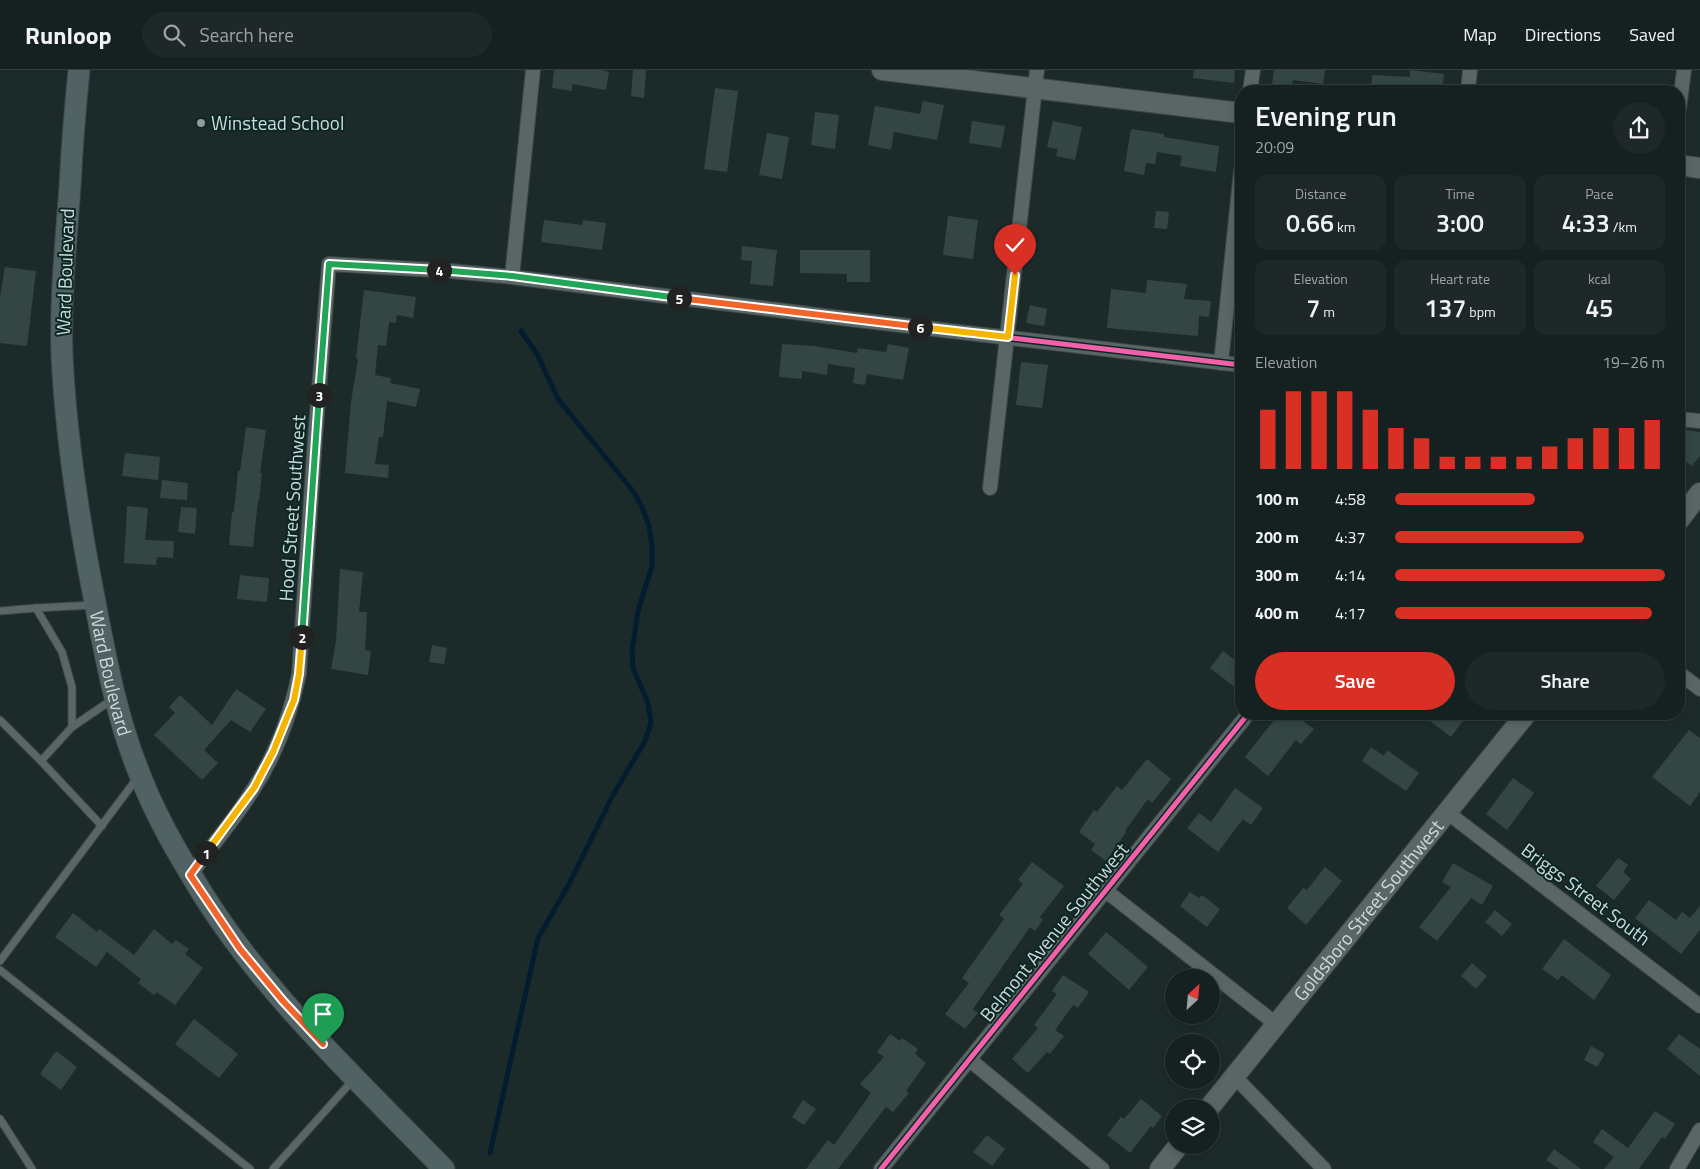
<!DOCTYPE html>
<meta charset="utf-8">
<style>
body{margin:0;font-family:"Titillium Web",sans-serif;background:#1e2829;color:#f1f3f6;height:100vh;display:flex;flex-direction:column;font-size:19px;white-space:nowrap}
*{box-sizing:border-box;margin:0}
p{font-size:16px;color:#9da3a5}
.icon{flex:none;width:28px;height:28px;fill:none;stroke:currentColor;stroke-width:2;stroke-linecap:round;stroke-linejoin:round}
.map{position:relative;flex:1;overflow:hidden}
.side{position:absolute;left:1235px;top:15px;width:450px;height:635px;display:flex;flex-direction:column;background:#152020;border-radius:20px;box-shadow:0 2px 8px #0003,0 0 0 1px #343e3e}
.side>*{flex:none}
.needle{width:32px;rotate:26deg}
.controls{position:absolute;left:1165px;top:899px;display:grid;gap:10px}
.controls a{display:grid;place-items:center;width:55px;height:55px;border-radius:50%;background:#152020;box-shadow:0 2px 8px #0003,0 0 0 1px #343e3e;font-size:25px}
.pin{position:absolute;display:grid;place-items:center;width:42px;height:42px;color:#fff;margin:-51px -21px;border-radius:50% 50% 50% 0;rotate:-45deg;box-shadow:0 0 5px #0007}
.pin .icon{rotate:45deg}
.km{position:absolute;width:25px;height:25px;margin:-12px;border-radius:50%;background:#222;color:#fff;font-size:14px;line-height:25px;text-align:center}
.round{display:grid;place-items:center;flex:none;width:52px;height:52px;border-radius:26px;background:#1e2829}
.headline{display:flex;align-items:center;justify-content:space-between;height:85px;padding:0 20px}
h1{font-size:28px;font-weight:600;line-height:38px}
.stats{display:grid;grid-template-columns:repeat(3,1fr);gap:8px;height:85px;padding:5px 20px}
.stats div{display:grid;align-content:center;border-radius:12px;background:#1e2829;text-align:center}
.stats b{font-size:25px;font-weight:600}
.stats small{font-size:14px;font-weight:400}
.stats p{font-size:14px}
.chart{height:140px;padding:10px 20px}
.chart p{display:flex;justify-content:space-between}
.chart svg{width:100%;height:90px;margin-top:5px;stroke:#d93025;stroke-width:6}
.button{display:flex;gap:10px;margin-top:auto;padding:10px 20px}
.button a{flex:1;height:58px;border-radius:30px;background:#d93025;color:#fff;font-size:20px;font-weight:600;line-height:58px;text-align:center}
.button a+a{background:#1e2829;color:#f1f3f6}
ul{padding:0 20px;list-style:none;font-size:16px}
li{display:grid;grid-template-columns:80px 60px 1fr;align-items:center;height:38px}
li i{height:12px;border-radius:6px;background:#d93025}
header{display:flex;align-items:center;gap:30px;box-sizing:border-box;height:70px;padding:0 25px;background:#152020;border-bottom:1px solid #343e3e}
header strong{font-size:24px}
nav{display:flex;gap:28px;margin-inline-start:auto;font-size:18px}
.search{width:350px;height:45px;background:#1e2829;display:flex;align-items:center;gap:12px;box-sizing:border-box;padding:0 18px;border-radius:28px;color:#9da3a5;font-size:19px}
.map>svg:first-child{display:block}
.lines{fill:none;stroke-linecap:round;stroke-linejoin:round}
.stream{stroke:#031c2e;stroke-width:5}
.building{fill:#344642}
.lane-casing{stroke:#3a4746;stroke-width:9}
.street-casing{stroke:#3a4746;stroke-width:16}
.secondary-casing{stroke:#3a4746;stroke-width:22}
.primary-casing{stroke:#3a4746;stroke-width:23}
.lane{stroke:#5a6665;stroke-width:7}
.street{stroke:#5a6665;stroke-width:14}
.secondary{stroke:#5a6665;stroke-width:20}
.primary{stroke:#516264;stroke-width:21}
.cycleway-casing{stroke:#0c2725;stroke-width:8}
.cycleway{stroke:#f560ab;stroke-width:5}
.split-1-casing{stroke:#fff;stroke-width:10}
.split-2-casing{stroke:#fff;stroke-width:10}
.split-3-casing{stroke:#fff;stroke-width:10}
.split-4-casing{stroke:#fff;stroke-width:10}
.split-5-casing{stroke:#fff;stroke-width:10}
.split-6-casing{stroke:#fff;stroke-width:10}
.split-7-casing{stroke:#fff;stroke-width:10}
.split-1{stroke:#f0652b;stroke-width:6}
.split-2{stroke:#f5b400;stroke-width:6}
.split-3{stroke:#22a559;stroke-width:6}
.split-4{stroke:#22a559;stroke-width:6}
.split-5{stroke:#22a559;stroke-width:6}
.split-6{stroke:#f0652b;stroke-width:6}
.split-7{stroke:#f5b400;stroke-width:6}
.poi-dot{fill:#8e9d9c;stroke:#0c2725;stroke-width:2}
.labels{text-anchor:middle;stroke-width:4;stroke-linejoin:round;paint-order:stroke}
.poi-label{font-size:19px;fill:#ccdbd9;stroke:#0c2725;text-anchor:start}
.street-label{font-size:19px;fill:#ccdbd9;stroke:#0c2725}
</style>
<header>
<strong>Runloop</strong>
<div class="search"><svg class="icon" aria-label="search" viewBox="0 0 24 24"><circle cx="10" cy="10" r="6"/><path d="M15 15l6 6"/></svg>Search here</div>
<nav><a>Map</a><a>Directions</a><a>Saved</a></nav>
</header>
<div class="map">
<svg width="1700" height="1099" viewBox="0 0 1700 1099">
<rect width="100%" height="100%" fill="#1c2b2a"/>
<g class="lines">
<path class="stream" d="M 490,1083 L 538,868 L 569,814 L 612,727 L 645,671 L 651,653 L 648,633 L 633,598 L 632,581 L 638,541 L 652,496 L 652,476 L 649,456 L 642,437 L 633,421 L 558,329 L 537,284 L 521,261"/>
</g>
<g class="building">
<path d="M 554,0 L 601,0 L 609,2 L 606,20 L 572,14 L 572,21 L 552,18 Z"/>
<path d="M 633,0 L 646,0 L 644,28 L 631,26 Z"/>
<path d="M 1194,0 L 1235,0 L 1234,13 L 1193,8 Z"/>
<path d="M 1274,0 L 1325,0 L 1323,14 L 1293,10 L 1292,21 L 1271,21 Z"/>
<path d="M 1410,0 L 1444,4 L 1442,21 L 1371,21 L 1372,5 L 1410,7 Z"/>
<path d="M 715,18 L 738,21 L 727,102 L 704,99 Z"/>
<path d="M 923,31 L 944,35 L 937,70 L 894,62 L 891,80 L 868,75 L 875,36 L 920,44 Z"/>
<path d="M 815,42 L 839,45 L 835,79 L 811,75 Z"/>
<path d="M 972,51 L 1005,56 L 1001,78 L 969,73 Z"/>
<path d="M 1053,51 L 1082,57 L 1075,90 L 1056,86 L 1058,79 L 1047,77 Z"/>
<path d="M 1131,59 L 1164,64 L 1164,67 L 1219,76 L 1216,102 L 1180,96 L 1182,86 L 1157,82 L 1155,94 L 1146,93 L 1144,105 L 1124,101 Z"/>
<path d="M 767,63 L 789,67 L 782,109 L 759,105 Z"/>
<path d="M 1156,141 L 1169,142 L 1167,159 L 1154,158 Z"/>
<path d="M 948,146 L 978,150 L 973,189 L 943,185 Z"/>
<path d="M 544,150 L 582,155 L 583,150 L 606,153 L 602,180 L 541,172 Z"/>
<path d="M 742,176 L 777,180 L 773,216 L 750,214 L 752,191 L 741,190 Z"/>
<path d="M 800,180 L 870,180 L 870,212 L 847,212 L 847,204 L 800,203 Z"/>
<path d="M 5,197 L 36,201 L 27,276 L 0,273 L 0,227 Z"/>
<path d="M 1147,210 L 1187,214 L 1184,229 L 1211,231 L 1209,247 L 1199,246 L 1198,266 L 1107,258 L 1111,219 L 1146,223 Z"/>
<path d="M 364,220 L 416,227 L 413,248 L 397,245 L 396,253 L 389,252 L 386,276 L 378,275 L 375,305 L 391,308 L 390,313 L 420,319 L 416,337 L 387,331 L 383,367 L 379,367 L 375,394 L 389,395 L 388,408 L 345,403 L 351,332 L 358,289 L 356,288 Z"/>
<path d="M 1030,235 L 1047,239 L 1044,256 L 1026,253 Z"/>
<path d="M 782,274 L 814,276 L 857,283 L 858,278 L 886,282 L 888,274 L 909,278 L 903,310 L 867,304 L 865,315 L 853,313 L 855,298 L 828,294 L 827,305 L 802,301 L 802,309 L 779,307 Z"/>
<path d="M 1021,292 L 1048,295 L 1042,338 L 1016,335 Z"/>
<path d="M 246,357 L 266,360 L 260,403 L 262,403 L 259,431 L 258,431 L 253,477 L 229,475 L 232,442 L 234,442 L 238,401 L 240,401 Z"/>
<path d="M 1679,359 L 1700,362 L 1700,386 L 1692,396 L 1679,387 Z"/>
<path d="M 125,383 L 160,387 L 158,410 L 122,406 Z"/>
<path d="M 162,410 L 188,413 L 187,430 L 160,428 Z"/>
<path d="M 127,436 L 148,438 L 145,470 L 174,471 L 173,488 L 157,487 L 156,495 L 124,493 Z"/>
<path d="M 181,437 L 197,438 L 195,464 L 178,462 Z"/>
<path d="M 340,499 L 363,502 L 359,542 L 367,542 L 365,580 L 371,581 L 368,605 L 331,599 L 336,571 Z"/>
<path d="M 240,505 L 269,508 L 267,532 L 237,529 Z"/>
<path d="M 432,575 L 447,578 L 444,594 L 429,592 Z"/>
<path d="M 1223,581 L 1241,595 L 1241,622 L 1210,598 Z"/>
<path d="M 236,619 L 266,639 L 250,662 L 231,650 L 204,680 L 218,693 L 202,710 L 154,665 L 175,643 L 169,637 L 180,625 L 212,655 Z"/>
<path d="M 1279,644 L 1294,644 L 1314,659 L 1301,674 L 1296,670 L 1268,706 L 1245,687 Z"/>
<path d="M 1421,644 L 1468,644 L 1451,667 Z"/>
<path d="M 1689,660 L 1700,668 L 1700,722 L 1690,736 L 1652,707 Z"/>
<path d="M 1371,677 L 1384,686 L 1387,680 L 1419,703 L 1406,721 L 1362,691 Z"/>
<path d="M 1147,689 L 1171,709 L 1152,733 L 1148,729 L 1125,761 L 1126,762 L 1106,791 L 1091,780 L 1095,774 L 1079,762 L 1094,740 L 1097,742 L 1117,716 L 1122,720 Z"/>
<path d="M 1513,708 L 1534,723 L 1507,760 L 1486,744 Z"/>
<path d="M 1235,718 L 1263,738 L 1251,755 L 1243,749 L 1218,782 L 1187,758 L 1199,743 L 1211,752 Z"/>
<path d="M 1618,788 L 1628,795 L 1623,802 L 1631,809 L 1614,830 L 1596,816 Z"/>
<path d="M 1032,792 L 1064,816 L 1040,847 L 1043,850 L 1035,861 L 1030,857 L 973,939 L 978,943 L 965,959 L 945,944 L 969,913 L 962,908 L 1004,849 L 999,845 L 1023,814 L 1018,810 Z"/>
<path d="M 1453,793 L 1493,816 L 1482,835 L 1471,828 L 1437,871 L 1419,857 L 1451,817 L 1442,812 Z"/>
<path d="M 1325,797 L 1342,811 L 1306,855 L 1287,838 L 1303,818 L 1307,820 Z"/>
<path d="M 1190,822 L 1199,828 L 1202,825 L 1220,839 L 1207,857 L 1180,836 Z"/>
<path d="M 1649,830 L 1676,850 L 1682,842 L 1690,848 L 1700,836 L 1700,860 L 1681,884 L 1635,848 Z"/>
<path d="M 1495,840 L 1512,854 L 1502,866 L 1485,852 Z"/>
<path d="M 73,843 L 97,862 L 99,859 L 134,885 L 154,859 L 172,874 L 176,870 L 189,879 L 185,884 L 203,898 L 175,935 L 157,922 L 154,925 L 138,913 L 141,909 L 107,882 L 96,897 L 55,867 Z"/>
<path d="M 1106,862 L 1148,897 L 1129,920 L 1088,884 Z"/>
<path d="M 1564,869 L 1611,905 L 1594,930 L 1562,905 L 1558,910 L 1542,899 Z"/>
<path d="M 1472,893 L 1487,906 L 1476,919 L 1461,906 Z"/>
<path d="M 1063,905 L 1089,922 L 1078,938 L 1073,935 L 1055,960 L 1064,966 L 1050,984 L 1047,982 L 1028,1003 L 1012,989 L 1038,958 L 1034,955 L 1057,924 L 1052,921 Z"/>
<path d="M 194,949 L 238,984 L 219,1008 L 175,974 Z"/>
<path d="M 890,964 L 900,971 L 902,968 L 918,979 L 915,984 L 926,993 L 906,1021 L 909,1023 L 893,1042 L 886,1037 L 838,1099 L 806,1099 L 828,1070 L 834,1075 L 871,1023 L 860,1014 L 884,987 L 877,982 Z"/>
<path d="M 1679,964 L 1700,979 L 1700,1006 L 1667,979 Z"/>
<path d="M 1591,976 L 1605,984 L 1597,997 L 1584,990 Z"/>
<path d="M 56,981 L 77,997 L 61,1020 L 40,1004 Z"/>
<path d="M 1141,1029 L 1162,1046 L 1153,1058 L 1151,1056 L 1130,1083 L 1107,1065 L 1121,1047 L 1124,1049 Z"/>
<path d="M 803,1030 L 816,1039 L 804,1055 L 792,1047 Z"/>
<path d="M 1655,1041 L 1675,1054 L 1665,1069 L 1662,1067 L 1639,1099 L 1604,1099 L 1614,1087 L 1593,1072 L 1602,1059 L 1628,1078 Z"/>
<path d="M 987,1065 L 1005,1079 L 992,1096 L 973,1082 Z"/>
<path d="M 1554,1079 L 1581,1099 L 1559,1099 L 1546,1090 Z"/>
</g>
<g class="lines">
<g class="lane-casing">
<g id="lane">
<path d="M 36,538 L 93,535"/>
<path d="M 0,541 L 36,538 L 62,582 L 72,617 L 72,657 L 41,691 L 102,756"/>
<path d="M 0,650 L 41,691"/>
<path d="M 72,657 L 113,629"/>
<path d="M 0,891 L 138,707"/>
<path d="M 0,900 L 250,1099"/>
<path d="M 0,1049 L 32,1099"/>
<path d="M 273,1099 L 353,1010"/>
</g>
</g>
<g class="street-casing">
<g id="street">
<path d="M 1250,21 L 1253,0"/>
<path d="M 1468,21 L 1470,0"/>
<path d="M 1679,39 L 1684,0"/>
<path d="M 512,207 L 533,0"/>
<path d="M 1221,293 L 1241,100"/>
<path d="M 1679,349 L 1700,351"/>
<path d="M 990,418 L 1037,0"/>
<path d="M 1679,603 L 1700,619"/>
<path d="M 1448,743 L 1700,936"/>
<path d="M 190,805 C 211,776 236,748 254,718 C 276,684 291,643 299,604 L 315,369 L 329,194 L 451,201 L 512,207 L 849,249 L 1241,295"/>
<path d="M 1106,821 L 1276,954"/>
<path d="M 970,990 L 1102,1099"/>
<path d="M 1234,1006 L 1324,1099"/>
<path d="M 881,1099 L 1248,644"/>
<path d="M 1677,1099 L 1700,1060"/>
</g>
</g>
<g class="secondary-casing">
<g id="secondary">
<path d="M 882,0 L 1241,43"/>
<path d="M 1679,95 L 1700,98"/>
<path d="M 1679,450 L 1700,423"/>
<path id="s1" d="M 1209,1038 L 1526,644"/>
<path d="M 1160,1099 L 1179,1075"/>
</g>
</g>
<g class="primary-casing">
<g id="primary">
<path id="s2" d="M 79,0 C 75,39 72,77 70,116 C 66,173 60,229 62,286 C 66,365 78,445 93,522 C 105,584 116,647 140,705 C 153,739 171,772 190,803 C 255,916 354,1006 444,1099"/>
</g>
</g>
<use href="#lane" class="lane"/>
<use href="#street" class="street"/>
<use href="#secondary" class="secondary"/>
<use href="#primary" class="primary"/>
<g class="cycleway-casing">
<g id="cycleway">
<path d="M 190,805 C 211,776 236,748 254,718 C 276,684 291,643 299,604 L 315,369 L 329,194 L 451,201 L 512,207 L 849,249 L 1241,295"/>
<path d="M 881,1099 L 1248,644"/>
</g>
</g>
<use href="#cycleway" class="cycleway"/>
</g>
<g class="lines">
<g class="split-1-casing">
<path id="split-1" d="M 206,783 L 190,805 L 240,879 L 283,931 L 323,974"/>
</g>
<g class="split-2-casing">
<path id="split-2" d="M 206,783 L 254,718 L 273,682 L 294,630 L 299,604 L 302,567"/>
</g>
<g class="split-3-casing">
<path id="split-3" d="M 302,567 L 319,325"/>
</g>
<g class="split-4-casing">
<path id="split-4" d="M 319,325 L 329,194 L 439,200"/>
</g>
<g class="split-5-casing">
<path id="split-5" d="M 439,200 L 512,206 L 679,228"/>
</g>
<g class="split-6-casing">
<path id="split-6" d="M 679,228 L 920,257"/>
</g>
<g class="split-7-casing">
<path id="split-7" d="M 920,257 L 1008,267 L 1015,205"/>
</g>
<use href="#split-1" class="split-1"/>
<use href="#split-2" class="split-2"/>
<use href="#split-3" class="split-3"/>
<use href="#split-4" class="split-4"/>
<use href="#split-5" class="split-5"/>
<use href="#split-6" class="split-6"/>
<use href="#split-7" class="split-7"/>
</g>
<circle class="poi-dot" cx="201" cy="53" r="5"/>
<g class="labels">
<g class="poi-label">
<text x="211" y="60">Winstead School</text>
</g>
<g class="street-label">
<text transform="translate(65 202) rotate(-88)" y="7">Ward Boulevard</text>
<text transform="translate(292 438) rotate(-86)" y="7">Hood Street Southwest</text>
<text dy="7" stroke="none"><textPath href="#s2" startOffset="608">Ward Boulevard</textPath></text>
<text transform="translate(1586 824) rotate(37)" y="7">Briggs Street South</text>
<text dy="7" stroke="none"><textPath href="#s1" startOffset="254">Goldsboro Street Southwest</textPath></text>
<text transform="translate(1054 862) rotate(-51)" y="7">Belmont Avenue Southwest</text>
</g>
</g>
</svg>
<div class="controls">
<a><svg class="needle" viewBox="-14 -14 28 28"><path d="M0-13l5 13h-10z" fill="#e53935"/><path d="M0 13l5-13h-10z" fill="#9da3a5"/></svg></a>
<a><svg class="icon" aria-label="locate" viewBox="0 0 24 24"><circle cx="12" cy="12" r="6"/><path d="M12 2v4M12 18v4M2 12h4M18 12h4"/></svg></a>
<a><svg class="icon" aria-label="layers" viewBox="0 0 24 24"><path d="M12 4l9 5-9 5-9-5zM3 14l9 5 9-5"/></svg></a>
</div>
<div class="pin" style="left:323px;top:974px;background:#1e9e55"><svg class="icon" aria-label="arrive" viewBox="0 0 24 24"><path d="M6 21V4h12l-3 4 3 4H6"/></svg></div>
<div class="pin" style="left:1015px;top:205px;background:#d93025"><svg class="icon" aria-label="check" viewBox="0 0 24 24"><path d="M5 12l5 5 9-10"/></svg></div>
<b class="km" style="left:206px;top:783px">1</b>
<b class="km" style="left:302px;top:567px">2</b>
<b class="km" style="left:319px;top:325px">3</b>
<b class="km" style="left:439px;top:200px">4</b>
<b class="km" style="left:679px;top:228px">5</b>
<b class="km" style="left:920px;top:257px">6</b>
<section class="side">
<div class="headline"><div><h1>Evening run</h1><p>20:09</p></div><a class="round"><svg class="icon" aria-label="share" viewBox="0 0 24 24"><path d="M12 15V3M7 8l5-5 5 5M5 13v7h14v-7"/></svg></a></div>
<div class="stats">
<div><p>Distance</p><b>0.66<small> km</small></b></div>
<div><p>Time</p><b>3:00</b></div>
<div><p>Pace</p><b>4:33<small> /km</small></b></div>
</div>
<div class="stats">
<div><p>Elevation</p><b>7<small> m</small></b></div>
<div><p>Heart rate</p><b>137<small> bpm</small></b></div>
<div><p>kcal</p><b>45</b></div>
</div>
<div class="chart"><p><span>Elevation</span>19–26 m</p>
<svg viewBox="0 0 160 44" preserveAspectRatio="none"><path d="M5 44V15M15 44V6M25 44V6M35 44V6M45 44V15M55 44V24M65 44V29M75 44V38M85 44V38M95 44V38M105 44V38M115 44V33M125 44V29M135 44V24M145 44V24M155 44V20"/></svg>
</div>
<ul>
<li><b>100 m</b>4:58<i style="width:52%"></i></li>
<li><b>200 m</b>4:37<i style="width:70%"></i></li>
<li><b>300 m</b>4:14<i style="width:100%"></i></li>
<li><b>400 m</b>4:17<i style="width:95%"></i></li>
</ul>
<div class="button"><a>Save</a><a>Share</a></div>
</section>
</div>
